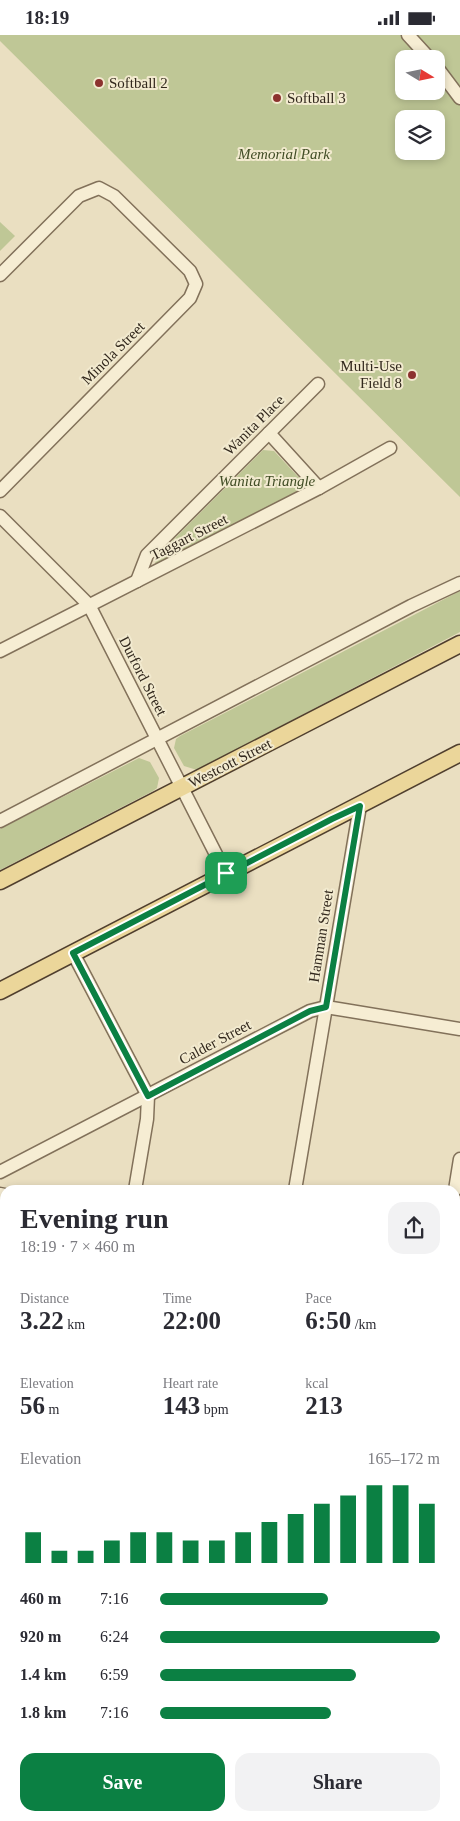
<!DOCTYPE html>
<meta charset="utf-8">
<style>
body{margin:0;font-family:Georgia,serif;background:#f2f2f3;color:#2b2b33;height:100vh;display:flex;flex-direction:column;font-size:19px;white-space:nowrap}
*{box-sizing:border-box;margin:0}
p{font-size:16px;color:#7c7c81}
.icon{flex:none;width:28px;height:28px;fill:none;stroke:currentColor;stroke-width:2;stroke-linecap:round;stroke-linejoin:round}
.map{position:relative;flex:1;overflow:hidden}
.side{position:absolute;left:0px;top:1150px;width:460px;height:636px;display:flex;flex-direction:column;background:#fff;border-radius:15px 15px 0 0;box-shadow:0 2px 8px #0003}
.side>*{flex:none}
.needle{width:32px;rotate:100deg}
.tools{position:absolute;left:395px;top:15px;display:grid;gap:10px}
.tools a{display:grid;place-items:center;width:50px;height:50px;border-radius:10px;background:#fff;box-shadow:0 2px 8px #0003;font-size:25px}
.pin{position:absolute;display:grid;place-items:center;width:42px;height:42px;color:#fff;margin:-21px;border-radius:10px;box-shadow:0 2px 8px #0006}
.round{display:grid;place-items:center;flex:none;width:52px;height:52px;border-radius:15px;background:#f2f2f3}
.summary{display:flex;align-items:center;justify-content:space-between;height:85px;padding:0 20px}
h1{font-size:28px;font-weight:700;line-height:38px}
.figures{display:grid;grid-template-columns:repeat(3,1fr);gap:8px;height:85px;padding:5px 20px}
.figures div{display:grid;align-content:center}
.figures b{font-size:25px;font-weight:700}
.figures small{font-size:14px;font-weight:400}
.figures p{font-size:14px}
.chart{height:140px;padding:10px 20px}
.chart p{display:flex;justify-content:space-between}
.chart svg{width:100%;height:90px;margin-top:5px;stroke:#0b8043;stroke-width:6}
.cta{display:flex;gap:10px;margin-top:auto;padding:10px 20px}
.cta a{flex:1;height:58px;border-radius:15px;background:#0b8043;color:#fff;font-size:20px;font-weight:700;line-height:58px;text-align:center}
.cta a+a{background:#f2f2f3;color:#2b2b33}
ul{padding:0 20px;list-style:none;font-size:16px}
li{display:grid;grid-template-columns:80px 60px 1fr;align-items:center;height:38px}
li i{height:12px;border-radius:6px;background:#0b8043}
.status{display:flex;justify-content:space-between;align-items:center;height:35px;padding:0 25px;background:#fff;direction:ltr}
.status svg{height:14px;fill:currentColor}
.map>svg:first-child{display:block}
.green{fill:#bfc796;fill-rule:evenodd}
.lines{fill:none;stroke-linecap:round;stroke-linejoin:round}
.minor-casing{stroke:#82715a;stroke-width:15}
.major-casing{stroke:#503f2e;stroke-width:19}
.minor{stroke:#f6edd3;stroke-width:12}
.major{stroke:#ebd69a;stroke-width:16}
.rail{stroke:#32281d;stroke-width:4;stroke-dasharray:9 9;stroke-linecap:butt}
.route-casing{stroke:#fff;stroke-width:10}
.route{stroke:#0b8043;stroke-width:6}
.poi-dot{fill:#8c322e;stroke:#f2eacf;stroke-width:2}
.labels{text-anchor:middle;stroke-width:4;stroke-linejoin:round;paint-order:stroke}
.poi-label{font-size:15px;fill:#32281d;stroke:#f2eacf;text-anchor:start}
.park-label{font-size:15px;font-style:italic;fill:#414d25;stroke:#f2eacf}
.street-label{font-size:15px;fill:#32281d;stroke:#f2eacf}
</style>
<div class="status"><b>18:19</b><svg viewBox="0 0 49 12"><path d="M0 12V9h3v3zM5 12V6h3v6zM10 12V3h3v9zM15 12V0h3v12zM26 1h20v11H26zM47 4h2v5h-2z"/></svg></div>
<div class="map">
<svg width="460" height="1786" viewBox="0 0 460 1786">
<rect width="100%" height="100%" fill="#eadfc1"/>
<g class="green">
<path d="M 0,0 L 460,0 L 460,462 L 0,6 ZM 404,24 L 436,24 L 436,56 L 404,56 ZM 404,84 L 436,84 L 436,116 L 404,116 Z"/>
<path d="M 0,187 L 15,201 L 0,216 Z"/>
<path d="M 263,415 L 274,416 L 303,447 L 303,453 L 159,529 L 155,528 L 158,520 Z"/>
<path d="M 460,556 L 460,597 L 197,735 L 184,731 L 174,713 L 176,704 L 180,701 Z"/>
<path d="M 139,723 L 150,727 L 159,743 L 157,753 L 153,756 L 0,835 L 0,794 Z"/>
<path d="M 460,1250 L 460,1446 L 455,1453 L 455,1280 Z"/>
<path d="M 460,1491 L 460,1723 L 455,1755 L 455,1499 Z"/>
<path d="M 269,1781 L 298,1781 L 295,1786 L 266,1786 Z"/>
<path d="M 393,1781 L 450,1783 L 450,1786 L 392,1786 Z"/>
</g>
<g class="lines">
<g class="minor-casing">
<g id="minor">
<path d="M 408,0 L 430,24"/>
<path d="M 436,31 L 460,63"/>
<path d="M 0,240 L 79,161 L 99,153 L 114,161 L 190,236 L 196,249 L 190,263 L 0,456"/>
<path d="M 269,398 L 319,453"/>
<path d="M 0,481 L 89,570 L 226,839"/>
<path d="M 137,546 L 147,520 L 318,349"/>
<path d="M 0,616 L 319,453 L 390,413"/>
<path d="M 0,786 L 411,571 L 460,548"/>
<path d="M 73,918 L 148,1061 L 147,1084 L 135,1155"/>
<path d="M 0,1137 L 310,976 L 326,972 L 460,994"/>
<path d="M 295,1155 L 360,771"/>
<path d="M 455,1155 L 460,1124"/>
<path d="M 0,1159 L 5,1160"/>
<path d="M 455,1235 L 460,1236"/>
<path d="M 0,1276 L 5,1246"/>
<path d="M 0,1459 L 5,1460"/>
<path d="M 0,1732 L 5,1733"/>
<path d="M 368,1781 L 376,1786"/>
<path d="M 209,1786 L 211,1781"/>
<path d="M 300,1786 L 304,1781"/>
</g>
</g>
<g class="major-casing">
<g id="major">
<path d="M 0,846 L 460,609"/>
<path d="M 0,956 L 460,718"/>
</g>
</g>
<use href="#minor" class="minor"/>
<use href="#major" class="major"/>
<g class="rail">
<path d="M 455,1467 L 460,1459"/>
<path d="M 455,1482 L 460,1475"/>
<path d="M 242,1786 L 245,1781"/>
<path d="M 252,1786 L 255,1781"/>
</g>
</g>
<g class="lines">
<g class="route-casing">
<path id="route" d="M 360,771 L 326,972 L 310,976 L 148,1061 L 73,918 L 332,784 Z"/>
</g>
<use href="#route" class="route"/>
</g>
<g class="poi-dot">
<circle cx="99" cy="48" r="5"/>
<circle cx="277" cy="63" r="5"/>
<circle cx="412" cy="340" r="5"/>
</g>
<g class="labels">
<g class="poi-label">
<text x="109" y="53">Softball 2</text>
<text x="287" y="68">Softball 3</text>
<text x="402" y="336" text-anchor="end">Multi-Use<tspan x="402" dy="17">Field 8</tspan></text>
</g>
<g class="park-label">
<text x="284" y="124">Memorial Park</text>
<text x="267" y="451">Wanita Triangle</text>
</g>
<g class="street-label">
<text transform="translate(113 318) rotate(-45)" y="5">Minola Street</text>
<text transform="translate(254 390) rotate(-45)" y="5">Wanita Place</text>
<text transform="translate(189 502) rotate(-27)" y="5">Taggart Street</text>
<text transform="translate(143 641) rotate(63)" y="5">Durford Street</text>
<text transform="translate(230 728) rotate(-27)" y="5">Westcott Street</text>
<text transform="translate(321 901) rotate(-81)" y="5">Hamman Street</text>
<text transform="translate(215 1007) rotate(-28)" y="5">Calder Street</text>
</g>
</g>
</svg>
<div class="tools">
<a><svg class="needle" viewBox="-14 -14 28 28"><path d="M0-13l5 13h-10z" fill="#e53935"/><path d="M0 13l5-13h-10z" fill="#7c7c81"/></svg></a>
<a><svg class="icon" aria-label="layers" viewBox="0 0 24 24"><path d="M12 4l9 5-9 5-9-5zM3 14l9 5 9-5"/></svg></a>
</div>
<div class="pin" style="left:226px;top:838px;background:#1e9e55"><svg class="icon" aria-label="arrive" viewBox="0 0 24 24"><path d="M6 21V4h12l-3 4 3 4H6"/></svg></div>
<section class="side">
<div class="summary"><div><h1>Evening run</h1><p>18:19 · 7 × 460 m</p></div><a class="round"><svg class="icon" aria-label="share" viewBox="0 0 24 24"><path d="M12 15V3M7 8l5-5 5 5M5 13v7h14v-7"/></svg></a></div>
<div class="figures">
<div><p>Distance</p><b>3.22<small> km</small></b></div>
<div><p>Time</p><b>22:00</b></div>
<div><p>Pace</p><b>6:50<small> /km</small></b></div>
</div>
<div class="figures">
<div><p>Elevation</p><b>56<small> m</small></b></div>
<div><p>Heart rate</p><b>143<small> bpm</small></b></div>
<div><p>kcal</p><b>213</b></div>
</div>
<div class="chart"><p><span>Elevation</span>165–172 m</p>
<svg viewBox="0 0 160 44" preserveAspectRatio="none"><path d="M5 44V29M15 44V38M25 44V38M35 44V33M45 44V29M55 44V29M65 44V33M75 44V33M85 44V29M95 44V24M105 44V20M115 44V15M125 44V11M135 44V6M145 44V6M155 44V15"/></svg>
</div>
<ul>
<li><b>460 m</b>7:16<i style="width:60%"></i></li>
<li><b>920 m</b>6:24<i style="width:100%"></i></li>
<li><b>1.4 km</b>6:59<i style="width:70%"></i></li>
<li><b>1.8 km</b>7:16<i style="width:61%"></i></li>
</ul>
<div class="cta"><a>Save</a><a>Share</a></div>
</section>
</div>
